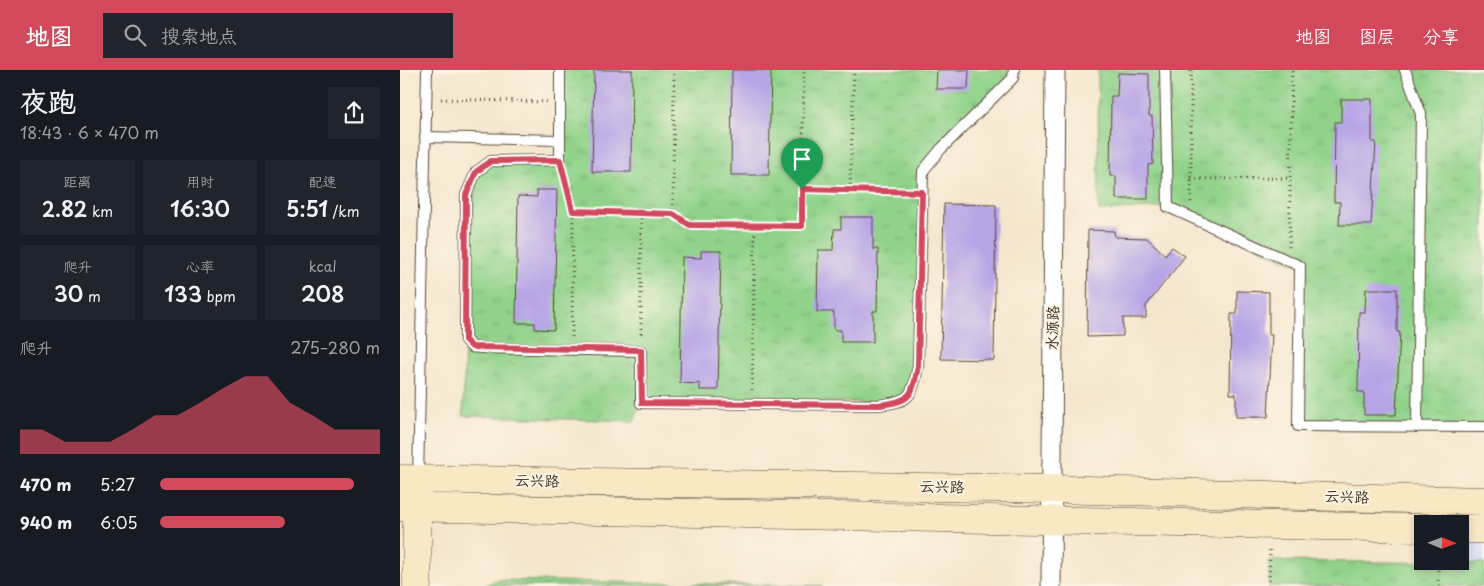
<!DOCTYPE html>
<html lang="zh">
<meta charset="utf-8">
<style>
body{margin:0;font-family:"Playpen Sans","LXGW WenKai TC",sans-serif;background:#20242c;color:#f1f3f6;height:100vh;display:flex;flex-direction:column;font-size:19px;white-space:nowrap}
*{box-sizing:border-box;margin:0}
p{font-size:16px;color:#9ea1a6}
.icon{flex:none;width:28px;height:28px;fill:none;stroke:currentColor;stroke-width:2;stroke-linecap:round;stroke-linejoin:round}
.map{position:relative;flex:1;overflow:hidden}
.panel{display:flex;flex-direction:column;background:#171b24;width:400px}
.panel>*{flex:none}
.needle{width:32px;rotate:91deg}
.fabs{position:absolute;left:1014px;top:445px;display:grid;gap:10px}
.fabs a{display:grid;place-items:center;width:55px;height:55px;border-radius:0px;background:#171b24;box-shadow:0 2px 8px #0003;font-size:25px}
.pin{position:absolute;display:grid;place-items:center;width:42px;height:42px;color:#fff;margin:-51px -21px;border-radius:50% 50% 50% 0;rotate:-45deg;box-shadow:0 0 5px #0007}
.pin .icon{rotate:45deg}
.round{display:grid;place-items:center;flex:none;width:52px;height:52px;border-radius:0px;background:#20242c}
.summary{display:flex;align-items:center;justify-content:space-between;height:85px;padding:0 20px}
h1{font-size:28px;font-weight:600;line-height:38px}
.figures{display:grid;grid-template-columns:repeat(3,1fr);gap:8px;height:85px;padding:5px 20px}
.figures div{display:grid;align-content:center;border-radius:0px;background:#20242c;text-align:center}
.figures b{font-size:21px;font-weight:600}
.figures small{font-size:14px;font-weight:400}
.figures p{font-size:14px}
.chart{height:140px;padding:10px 20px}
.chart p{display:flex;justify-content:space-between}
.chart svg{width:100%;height:90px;margin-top:5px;fill:#d1495b;opacity:.7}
ul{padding:0 20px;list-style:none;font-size:16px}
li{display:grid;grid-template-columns:80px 60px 1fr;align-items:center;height:38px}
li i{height:12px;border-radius:6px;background:#d1495b}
header{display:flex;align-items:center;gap:30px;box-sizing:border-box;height:70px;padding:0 25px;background:#d1495b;color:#fff}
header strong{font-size:24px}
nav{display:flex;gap:28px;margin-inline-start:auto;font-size:18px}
.search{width:350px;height:45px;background:#20242c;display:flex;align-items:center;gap:12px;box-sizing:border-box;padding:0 18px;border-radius:0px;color:#9ea1a6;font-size:19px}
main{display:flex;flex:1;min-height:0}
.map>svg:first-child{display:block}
.built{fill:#d0daf9}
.grass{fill:url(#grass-tufts);stroke:#667e54}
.building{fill:#b7a4e6}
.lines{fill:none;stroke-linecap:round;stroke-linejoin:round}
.lane-casing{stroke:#574638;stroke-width:12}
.street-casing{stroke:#574638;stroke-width:21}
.secondary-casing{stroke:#574638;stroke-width:29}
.path{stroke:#574638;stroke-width:3;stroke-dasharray:1 4;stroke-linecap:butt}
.lane{stroke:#fff;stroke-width:10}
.street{stroke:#fff;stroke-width:19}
.secondary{stroke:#f8e8c3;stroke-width:28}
.route-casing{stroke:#fff;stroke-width:10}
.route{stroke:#d1495b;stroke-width:6}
.labels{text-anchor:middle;stroke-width:4;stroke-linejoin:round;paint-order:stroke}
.street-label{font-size:15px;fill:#3b2a1e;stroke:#fcf5e5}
</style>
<header>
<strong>地图</strong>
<div class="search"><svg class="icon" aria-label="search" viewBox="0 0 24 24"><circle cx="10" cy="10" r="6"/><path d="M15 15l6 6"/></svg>搜索地点</div>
<nav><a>地图</a><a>图层</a><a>分享</a></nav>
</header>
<main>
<section class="panel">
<div class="summary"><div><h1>夜跑</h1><p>18:43 · 6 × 470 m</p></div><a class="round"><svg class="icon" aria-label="share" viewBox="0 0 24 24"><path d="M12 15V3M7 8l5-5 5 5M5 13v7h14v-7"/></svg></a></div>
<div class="figures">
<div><p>距离</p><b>2.82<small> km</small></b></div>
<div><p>用时</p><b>16:30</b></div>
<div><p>配速</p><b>5:51<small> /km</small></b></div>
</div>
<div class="figures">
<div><p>爬升</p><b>30<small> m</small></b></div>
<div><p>心率</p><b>133<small> bpm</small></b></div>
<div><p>kcal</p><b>208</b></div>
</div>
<div class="chart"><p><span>爬升</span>275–280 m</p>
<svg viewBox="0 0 160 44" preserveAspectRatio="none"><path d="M0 44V32L10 32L20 38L30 38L40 38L50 32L60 25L70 25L80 19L90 12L100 6L110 6L120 19L130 25L140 32L150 32L160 32V44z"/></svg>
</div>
<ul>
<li><b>470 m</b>5:27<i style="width:88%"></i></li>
<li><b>940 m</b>6:05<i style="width:57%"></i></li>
</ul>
</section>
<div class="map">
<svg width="1084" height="516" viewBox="0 0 1084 516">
<defs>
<pattern id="grass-tufts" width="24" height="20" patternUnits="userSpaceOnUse" patternTransform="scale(1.25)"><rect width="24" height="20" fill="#91d38b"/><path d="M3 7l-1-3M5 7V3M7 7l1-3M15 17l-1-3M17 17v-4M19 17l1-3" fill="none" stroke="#7eb578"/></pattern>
</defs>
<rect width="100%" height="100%" fill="#fcf5e5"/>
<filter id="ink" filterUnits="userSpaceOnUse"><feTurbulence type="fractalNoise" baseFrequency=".02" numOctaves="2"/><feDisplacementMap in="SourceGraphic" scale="10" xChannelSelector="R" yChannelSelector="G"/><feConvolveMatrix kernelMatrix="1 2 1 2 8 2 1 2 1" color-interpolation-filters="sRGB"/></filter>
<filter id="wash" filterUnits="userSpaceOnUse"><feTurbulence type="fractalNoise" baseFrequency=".0096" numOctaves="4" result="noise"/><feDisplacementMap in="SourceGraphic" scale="20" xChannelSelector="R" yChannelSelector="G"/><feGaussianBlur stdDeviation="1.12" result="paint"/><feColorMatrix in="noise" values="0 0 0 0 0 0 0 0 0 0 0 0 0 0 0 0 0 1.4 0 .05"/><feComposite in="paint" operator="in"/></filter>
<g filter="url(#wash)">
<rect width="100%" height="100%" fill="#f5e7ce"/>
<path class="built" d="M 1060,459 L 1084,459 L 1084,516 L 1038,516 L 1038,491 L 1060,491 Z"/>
<g class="grass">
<path d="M 160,0 L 614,0 L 523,101 L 518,296 L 502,332 L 242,333 L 234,351 L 63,346 L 65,270 L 76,102 L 91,91 L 160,90 Z"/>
<path d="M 698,0 L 1084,0 L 1084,357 L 898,356 L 900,196 L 768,137 L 699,141 Z"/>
<path d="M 869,491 L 1084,493 L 1084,516 L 869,516 Z"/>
<path d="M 97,510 L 423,516 L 83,516 Z"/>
</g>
<g id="blocks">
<g class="building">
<path d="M 194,0 L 232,0 L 231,102 L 192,102 Z"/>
<path d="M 332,0 L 371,0 L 369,105 L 331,105 Z"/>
<path d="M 537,0 L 569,0 L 568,19 L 536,19 Z"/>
<path d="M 718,3 L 749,4 L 749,46 L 752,46 L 753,94 L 748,95 L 748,129 L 716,129 L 716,106 L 710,106 L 711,26 L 717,26 Z"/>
<path d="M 941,29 L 972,29 L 972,72 L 976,72 L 971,155 L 939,155 L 940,132 L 934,132 L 935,52 L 941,52 Z"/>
<path d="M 137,120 L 157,120 L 154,260 L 135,259 L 135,253 L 116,253 L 118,126 L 137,127 Z"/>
<path d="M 544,134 L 596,135 L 594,290 L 541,289 Z"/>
<path d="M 441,147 L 473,147 L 473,179 L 478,179 L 477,241 L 473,241 L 473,272 L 441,272 L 441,260 L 434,260 L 434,242 L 417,242 L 418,180 L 433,180 L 434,159 L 441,159 Z"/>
<path d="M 688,160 L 714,161 L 715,167 L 747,168 L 765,185 L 772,177 L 785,186 L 746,236 L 746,248 L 723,248 L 723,266 L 687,267 Z"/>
<path d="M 301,181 L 321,181 L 318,320 L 300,320 L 300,314 L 280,313 L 282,187 L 301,188 Z"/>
<path d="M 966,219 L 997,219 L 997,262 L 1000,262 L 996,345 L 964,345 L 964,322 L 958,322 L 959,242 L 965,242 Z"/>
<path d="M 837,221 L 869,222 L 869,265 L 872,265 L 868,347 L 836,347 L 836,324 L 830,324 L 831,244 L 837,244 Z"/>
</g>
</g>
</g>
<g filter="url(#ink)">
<use href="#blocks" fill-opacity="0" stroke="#574638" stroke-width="1"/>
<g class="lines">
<g class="lane-casing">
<g id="lane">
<path d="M 160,0 L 160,90 L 91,91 L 76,102 L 66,125 L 65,270 L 72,277 L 81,278 L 241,281 L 241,333 L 479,335 C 511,331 512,327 518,296 L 523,101 L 541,79 L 613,8 L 614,0"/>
<path d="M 765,0 L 768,137 L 900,196 L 898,356 L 1084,357"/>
<path d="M 1005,0 L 1021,44 L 1017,357"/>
<path d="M 25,67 L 160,70"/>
<path d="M 18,408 L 27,0"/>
</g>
</g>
<g class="street-casing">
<path id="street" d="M 651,516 L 655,0"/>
</g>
<g class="secondary-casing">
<g id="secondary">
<path d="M 0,409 L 652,419 L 1084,431"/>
<path d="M 0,437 L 1022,458"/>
<path d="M 1060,459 L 1084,459"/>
<path d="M 17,516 L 17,420"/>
</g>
</g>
<g class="path">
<path d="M 41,29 L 147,32"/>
<path d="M 163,103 L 173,141"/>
<path d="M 791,109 L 890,108"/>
<path d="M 403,119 L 509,121"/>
<path d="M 450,120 L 454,0"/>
<path d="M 791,132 L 791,0"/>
<path d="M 241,143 L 241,268"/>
<path d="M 273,144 L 290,155 L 402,156 L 404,0"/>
<path d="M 889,177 L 892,0"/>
<path d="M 172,267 L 173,141 L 273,144 L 274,0"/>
<path d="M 352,320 L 355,155"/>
<path d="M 869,516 L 870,478"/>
<path d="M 1038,516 L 1038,491"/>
</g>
<use href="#lane" class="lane"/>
<use href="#street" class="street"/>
<use href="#secondary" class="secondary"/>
</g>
</g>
<g class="lines" filter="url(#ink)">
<g class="route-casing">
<path id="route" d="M 160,90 L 173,141 L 273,144 L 290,155 L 402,156 L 402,119 L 522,122 L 518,296 C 512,327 511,331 479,335 L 242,333 L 241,280 L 72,277 L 65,270 L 66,125 L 76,102 L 91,91 Z"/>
</g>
<use href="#route" class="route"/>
</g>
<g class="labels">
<g class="street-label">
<text transform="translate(653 258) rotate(-89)" y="5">水源路</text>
<text transform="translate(137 411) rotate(1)" y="5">云兴路</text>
<text transform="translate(542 417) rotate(1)" y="5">云兴路</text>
<text transform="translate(947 427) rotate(2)" y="5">云兴路</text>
</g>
</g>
</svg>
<div class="fabs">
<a><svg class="needle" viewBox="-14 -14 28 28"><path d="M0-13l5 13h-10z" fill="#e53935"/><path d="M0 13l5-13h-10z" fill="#9ea1a6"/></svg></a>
</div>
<div class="pin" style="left:402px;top:119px;background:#1e9e55"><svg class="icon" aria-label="arrive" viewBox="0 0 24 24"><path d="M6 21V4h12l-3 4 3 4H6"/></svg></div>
</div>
</main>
